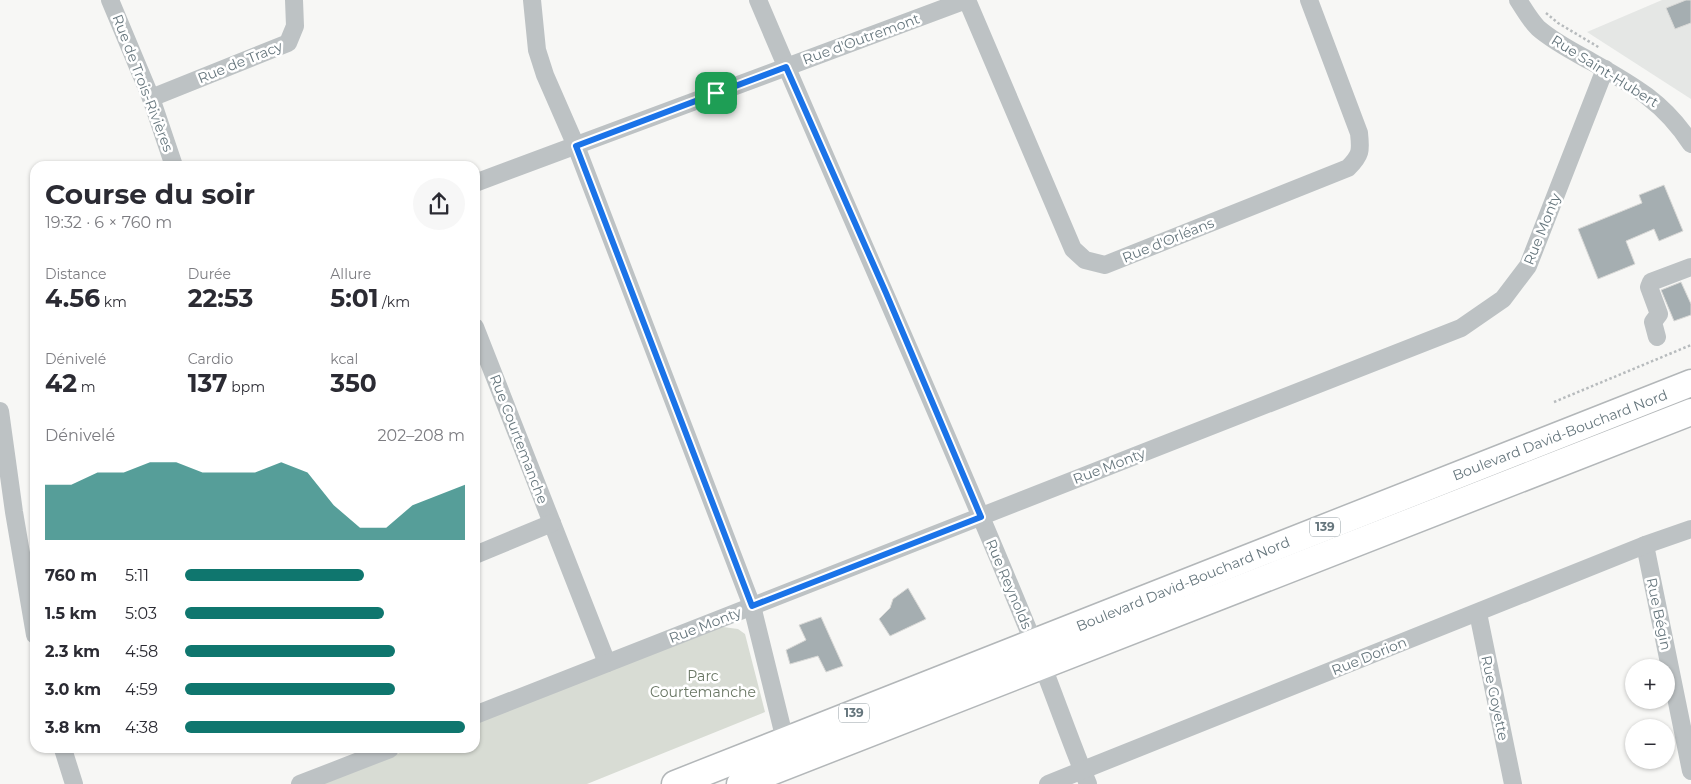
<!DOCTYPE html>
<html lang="fr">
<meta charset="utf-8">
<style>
body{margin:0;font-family:Montserrat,sans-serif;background:#f7f7f7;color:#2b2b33;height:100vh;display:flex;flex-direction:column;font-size:19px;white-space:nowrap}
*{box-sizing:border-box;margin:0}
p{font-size:16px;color:#7c7c81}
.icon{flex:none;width:28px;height:28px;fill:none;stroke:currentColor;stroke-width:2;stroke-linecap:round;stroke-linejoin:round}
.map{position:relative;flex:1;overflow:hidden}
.side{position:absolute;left:30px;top:161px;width:450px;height:592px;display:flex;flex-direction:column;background:#fff;border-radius:15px;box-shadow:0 1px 4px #0004}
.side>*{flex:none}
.controls{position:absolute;left:1625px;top:659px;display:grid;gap:10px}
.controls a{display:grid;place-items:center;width:50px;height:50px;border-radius:50%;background:#fff;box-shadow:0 1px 4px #0004;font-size:25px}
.pin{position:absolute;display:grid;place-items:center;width:42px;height:42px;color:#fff;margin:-21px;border-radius:10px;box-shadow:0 2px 8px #0006}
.round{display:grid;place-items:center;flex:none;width:52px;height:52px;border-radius:26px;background:#f7f7f7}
.overview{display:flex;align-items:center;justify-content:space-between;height:85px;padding:0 15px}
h1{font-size:28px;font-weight:700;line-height:38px}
.stats{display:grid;grid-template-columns:repeat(3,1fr);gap:8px;height:85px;padding:5px 15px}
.stats div{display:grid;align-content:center}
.stats b{font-size:25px;font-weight:700}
.stats small{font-size:14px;font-weight:400}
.stats p{font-size:14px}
.chart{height:140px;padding:10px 15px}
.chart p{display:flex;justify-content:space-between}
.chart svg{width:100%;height:90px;margin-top:5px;fill:#0f766e;opacity:.7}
ul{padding:0 15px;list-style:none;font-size:16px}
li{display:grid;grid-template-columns:80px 60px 1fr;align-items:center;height:38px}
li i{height:12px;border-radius:6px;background:#0f766e}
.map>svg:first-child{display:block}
.built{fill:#e5e7e5}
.green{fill:#d8dcd4}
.building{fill:#a5aeb1;stroke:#d9d9d7}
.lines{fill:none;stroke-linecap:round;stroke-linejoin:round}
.highway-casing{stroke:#b3b7b9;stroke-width:29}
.path{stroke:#b7bbbd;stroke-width:2.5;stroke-dasharray:2.5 2.5;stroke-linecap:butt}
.minor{stroke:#bdc2c4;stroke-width:18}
.highway{stroke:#fff;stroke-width:26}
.route-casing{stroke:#fff;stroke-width:10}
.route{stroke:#1a73e8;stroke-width:6}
.labels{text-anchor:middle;stroke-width:5;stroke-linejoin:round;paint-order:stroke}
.shield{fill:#fff;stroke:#949fa4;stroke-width:1}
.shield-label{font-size:12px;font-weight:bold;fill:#66767d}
.street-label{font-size:14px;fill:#66767d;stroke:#fff}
.park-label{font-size:14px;fill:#697664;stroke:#fff}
</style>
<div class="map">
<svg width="1691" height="784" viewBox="0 0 1691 784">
<rect width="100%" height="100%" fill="#f7f7f5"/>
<path class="built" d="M 1662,0 L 1691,0 L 1691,99 L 1587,32 Z"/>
<path class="green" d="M 723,627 L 738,629 L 745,634 L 765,712 L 587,784 L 320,784 L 410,749 L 475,749 L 475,723 L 704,630 Z"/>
<g class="building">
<path d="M 1686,0 L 1691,0 L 1691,23 L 1675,29 L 1666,8 Z"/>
<path d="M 1664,185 L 1683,231 L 1659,241 L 1654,229 L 1626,241 L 1635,264 L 1598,279 L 1578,229 L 1642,203 L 1639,195 Z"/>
<path d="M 1681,282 L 1691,304 L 1691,315 L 1674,321 L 1661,290 Z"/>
<path d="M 908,588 L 926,619 L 890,636 L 879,619 L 890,608 L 893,599 Z"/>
<path d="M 821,617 L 843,666 L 826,672 L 818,656 L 790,664 L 786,650 L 806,640 L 799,625 Z"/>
</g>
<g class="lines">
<g class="highway-casing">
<g id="highway">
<path d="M 675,784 L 1691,383"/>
<path d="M 740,784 L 1691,412"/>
</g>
</g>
<g class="path">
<path d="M 1546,13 L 1558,23 L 1600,48"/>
<path d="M 1554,402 L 1691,345"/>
</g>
<g class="minor">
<path d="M 110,0 L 151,98 L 174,166"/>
<path d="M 532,0 L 537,50 L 545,75 L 576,146 L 752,606 L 785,740"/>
<path d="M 758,0 C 849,215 946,428 1034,644 C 1053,691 1069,738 1088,784"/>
<path d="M 967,0 L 1073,249 L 1085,260 L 1105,265 L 1348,168 C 1361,155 1361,151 1359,133 L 1309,0"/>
<path d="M 1518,0 C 1524,9 1530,20 1538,28 C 1554,42 1574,52 1592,62 C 1633,85 1665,103 1691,144"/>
<path d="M 151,98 L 288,43 L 295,26 L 294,0"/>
<path d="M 475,183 L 966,0"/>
<path d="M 475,327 L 607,663"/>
<path d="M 1657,337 L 1653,322 L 1659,314 L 1649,287 L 1651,282 L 1691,267"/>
<path d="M 0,411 L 14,512 L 35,635"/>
<path d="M 1645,545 L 1691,771"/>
<path d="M 475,555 L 552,523"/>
<path d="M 1478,613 L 1513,784"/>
<path d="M 475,715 L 1461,328 L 1503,299 L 1528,266 L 1605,69"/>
<path d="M 63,749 L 74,784"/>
<path d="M 300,784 L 390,749"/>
<path d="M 1048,784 L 1645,545 L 1691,529"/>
</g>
<use href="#highway" class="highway"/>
</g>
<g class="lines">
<g class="route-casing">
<path id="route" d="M 786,67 L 886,293 L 981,517 L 752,606 L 576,146 Z"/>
</g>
<use href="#route" class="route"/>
</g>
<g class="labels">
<g class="shield">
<rect x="1310" y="517.5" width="30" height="19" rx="4"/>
<rect x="839" y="703.5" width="30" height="19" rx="4"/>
</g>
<g class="shield-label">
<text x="1325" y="531">139</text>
<text x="854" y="717">139</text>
</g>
<g class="street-label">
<text transform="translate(861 39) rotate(-20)" y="5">Rue d'Outremont</text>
<text transform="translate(240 62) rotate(-22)" y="5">Rue de Tracy</text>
<text transform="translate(1605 71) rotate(32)" y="5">Rue Saint-Hubert</text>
<text transform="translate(143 83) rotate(69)" y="5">Rue de Trois-Rivières</text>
<text transform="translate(1542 229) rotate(-68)" y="5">Rue Monty</text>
<text transform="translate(1168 240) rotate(-22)" y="5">Rue d'Orléans</text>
<text transform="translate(1560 435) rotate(-21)" y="5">Boulevard David-Bouchard Nord</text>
<text transform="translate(519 439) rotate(69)" y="5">Rue Courtemanche</text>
<text transform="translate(1109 466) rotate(-21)" y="5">Rue Monty</text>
<text transform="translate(1009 584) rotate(67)" y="5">Rue Reynolds</text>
<text transform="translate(1183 584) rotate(-22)" y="5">Boulevard David-Bouchard Nord</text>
<text transform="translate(1659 614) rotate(78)" y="5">Rue Bégin</text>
<text transform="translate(705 625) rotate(-21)" y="5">Rue Monty</text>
<text transform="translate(1369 656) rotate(-22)" y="5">Rue Dorion</text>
<text transform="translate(1495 698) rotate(78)" y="5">Rue Goyette</text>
</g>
<g class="park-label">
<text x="703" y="681">Parc<tspan x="703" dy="16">Courtemanche</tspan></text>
</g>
</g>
</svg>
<div class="controls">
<a>+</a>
<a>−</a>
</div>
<div class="pin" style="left:716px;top:93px;background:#1e9e55"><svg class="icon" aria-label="arrive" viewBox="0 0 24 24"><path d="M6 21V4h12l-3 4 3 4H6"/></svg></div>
<section class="side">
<div class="overview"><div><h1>Course du soir</h1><p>19:32 · 6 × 760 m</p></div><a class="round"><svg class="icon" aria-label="share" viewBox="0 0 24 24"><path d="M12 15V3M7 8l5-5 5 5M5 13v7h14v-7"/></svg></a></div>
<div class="stats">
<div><p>Distance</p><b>4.56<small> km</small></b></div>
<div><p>Durée</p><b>22:53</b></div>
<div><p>Allure</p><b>5:01<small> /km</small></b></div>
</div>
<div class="stats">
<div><p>Dénivelé</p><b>42<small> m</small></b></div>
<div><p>Cardio</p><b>137<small> bpm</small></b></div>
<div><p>kcal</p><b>350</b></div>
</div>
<div class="chart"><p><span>Dénivelé</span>202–208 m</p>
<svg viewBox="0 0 160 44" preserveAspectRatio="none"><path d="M0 44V17L10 17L20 11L30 11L40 6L50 6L60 11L70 11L80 11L90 6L100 11L110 27L120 38L130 38L140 27L150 22L160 17V44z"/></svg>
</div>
<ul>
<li><b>760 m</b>5:11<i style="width:64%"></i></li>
<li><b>1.5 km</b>5:03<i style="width:71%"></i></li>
<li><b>2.3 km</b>4:58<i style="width:75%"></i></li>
<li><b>3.0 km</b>4:59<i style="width:75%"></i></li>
<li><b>3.8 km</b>4:38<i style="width:100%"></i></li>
</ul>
</section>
</div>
